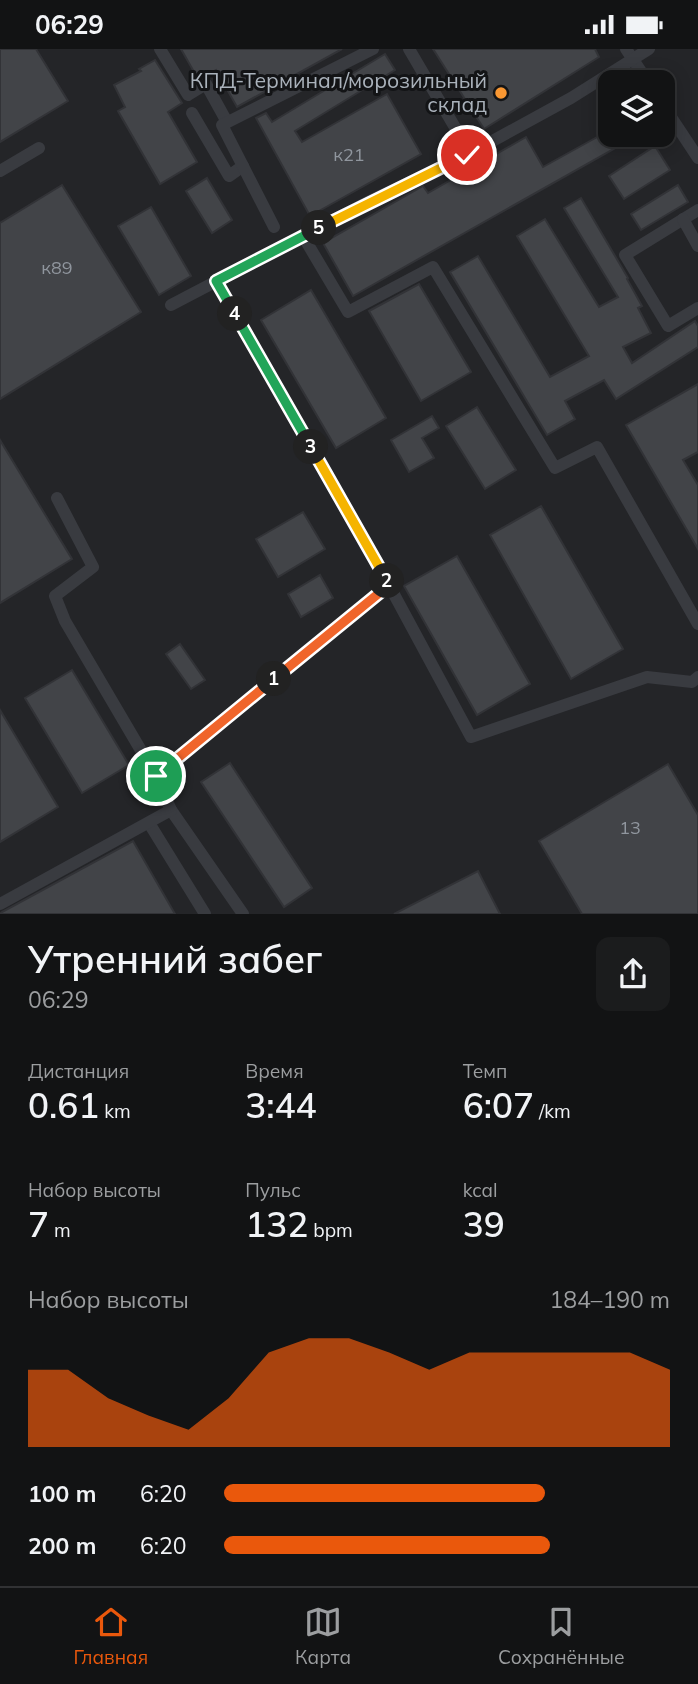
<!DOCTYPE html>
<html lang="ru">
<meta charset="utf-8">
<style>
body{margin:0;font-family:Mulish,sans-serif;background:#1b1c1d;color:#f1f3f6;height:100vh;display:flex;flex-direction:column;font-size:26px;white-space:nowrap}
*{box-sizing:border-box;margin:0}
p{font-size:23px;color:#9c9ea0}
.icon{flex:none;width:38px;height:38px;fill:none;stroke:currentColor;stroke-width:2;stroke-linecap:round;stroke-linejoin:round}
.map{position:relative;height:865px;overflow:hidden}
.drawer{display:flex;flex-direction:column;background:#121314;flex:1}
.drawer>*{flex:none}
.buttons{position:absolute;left:598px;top:21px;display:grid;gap:14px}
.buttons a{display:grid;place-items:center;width:77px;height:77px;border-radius:14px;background:#121314;box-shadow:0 4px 18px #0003,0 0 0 2px #313234;font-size:35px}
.pin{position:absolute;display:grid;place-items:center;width:60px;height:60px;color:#fff;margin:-30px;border:4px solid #fff;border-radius:50%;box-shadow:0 2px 7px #0007}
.km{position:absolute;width:35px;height:35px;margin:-18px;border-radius:50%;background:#222;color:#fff;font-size:19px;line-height:35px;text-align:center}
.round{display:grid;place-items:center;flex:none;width:74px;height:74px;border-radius:14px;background:#1b1c1d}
.summary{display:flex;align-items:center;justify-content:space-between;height:119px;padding:0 28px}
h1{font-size:38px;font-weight:600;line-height:52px}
.figures{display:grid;grid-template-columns:repeat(3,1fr);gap:10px;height:119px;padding:7px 28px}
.figures div{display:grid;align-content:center}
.figures b{font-size:35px;font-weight:600}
.figures small{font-size:19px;font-weight:400}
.figures p{font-size:19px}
.chart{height:196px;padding:14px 28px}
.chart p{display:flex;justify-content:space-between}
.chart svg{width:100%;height:126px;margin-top:7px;fill:#ea580c;opacity:.7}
ul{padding:0 28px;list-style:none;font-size:23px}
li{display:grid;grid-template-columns:112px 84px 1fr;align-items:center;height:52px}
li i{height:18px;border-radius:9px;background:#ea580c}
.status{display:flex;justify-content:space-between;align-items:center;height:49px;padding:0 35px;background:#121314;direction:ltr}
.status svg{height:19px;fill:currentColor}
.tab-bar{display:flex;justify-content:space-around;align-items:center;height:98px;border-top:2px solid #313234;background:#121314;font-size:19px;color:#9c9ea0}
.tab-bar a{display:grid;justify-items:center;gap:4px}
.tab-bar .on{color:#ea580c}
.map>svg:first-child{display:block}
.built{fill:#242528;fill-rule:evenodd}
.building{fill:#424448;stroke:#323337;stroke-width:2}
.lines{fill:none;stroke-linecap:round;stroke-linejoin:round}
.minor{stroke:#393b40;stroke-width:12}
.split-1-casing{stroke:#fff;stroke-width:14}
.split-2-casing{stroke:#fff;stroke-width:14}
.split-3-casing{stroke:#fff;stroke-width:14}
.split-4-casing{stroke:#fff;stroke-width:14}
.split-5-casing{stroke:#fff;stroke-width:14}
.split-6-casing{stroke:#fff;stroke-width:14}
.split-1{stroke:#f0652b;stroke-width:9}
.split-2{stroke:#f0652b;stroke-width:9}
.split-3{stroke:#f5b400;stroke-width:9}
.split-4{stroke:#22a559;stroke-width:9}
.split-5{stroke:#22a559;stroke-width:9}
.split-6{stroke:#f5b400;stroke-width:9}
.poi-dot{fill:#f99732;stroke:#131416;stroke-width:2.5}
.labels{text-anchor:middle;stroke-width:6;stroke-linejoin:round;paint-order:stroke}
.number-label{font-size:18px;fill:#90969e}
.poi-label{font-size:21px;fill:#aab2bb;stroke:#131416;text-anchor:end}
</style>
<div class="status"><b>06:29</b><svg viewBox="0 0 49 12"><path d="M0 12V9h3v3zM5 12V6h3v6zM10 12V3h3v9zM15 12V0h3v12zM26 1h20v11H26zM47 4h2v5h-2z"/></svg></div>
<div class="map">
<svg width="698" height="865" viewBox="0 0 698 865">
<rect width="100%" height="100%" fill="#18191b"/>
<path class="built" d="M 0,0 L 698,0 L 698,865 L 0,865 ZM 611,33 L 663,33 L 663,86 L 611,86 Z"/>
<g class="building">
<path d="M 0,0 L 36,0 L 68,52 L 0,93 Z"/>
<path d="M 181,0 L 342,0 L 237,58 L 216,21 L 198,30 Z"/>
<path d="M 433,0 L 595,0 L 599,8 L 484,80 Z"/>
<path d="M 385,5 L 395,21 L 295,82 L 302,93 L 387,45 L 421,105 L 310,167 L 256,69 L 266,64 L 272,73 Z"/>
<path d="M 155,11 L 182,54 L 168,63 L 197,113 L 160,135 L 118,62 L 125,58 L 114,36 L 141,22 L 139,20 Z"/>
<path d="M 608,82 L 617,98 L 353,247 L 323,194 L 423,137 L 428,144 L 526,88 L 543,118 Z"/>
<path d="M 655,97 L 670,121 L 624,150 L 609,127 Z"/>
<path d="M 207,129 L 232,171 L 212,184 L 186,142 Z"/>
<path d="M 62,136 L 141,263 L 0,350 L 0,174 Z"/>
<path d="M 678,136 L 688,153 L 641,181 L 631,165 Z"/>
<path d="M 581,149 L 628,229 L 627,230 L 642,257 L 638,259 L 651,284 L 623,298 L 632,314 L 695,272 L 698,277 L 698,298 L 616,350 L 604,331 L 565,352 L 575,370 L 547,386 L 450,223 L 478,207 L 550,328 L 589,307 L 517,187 L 545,170 L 599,258 L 618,248 L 564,159 Z"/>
<path d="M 151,158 L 191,227 L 159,246 L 118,177 Z"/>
<path d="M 419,235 L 471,323 L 421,352 L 369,262 Z"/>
<path d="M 311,241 L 386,369 L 336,399 L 261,271 Z"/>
<path d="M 698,335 L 698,403 L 683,411 L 698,436 L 698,500 L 626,376 Z"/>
<path d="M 477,358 L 516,421 L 485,440 L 446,377 Z"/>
<path d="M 432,367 L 439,379 L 422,389 L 434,409 L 409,423 L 391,391 Z"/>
<path d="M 0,391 L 72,510 L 0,554 Z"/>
<path d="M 541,457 L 623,600 L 571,630 L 490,486 Z"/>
<path d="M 303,463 L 325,500 L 278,528 L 256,490 Z"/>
<path d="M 457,507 L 530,635 L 477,666 L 404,537 Z"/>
<path d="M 320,526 L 333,549 L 301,568 L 288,545 Z"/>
<path d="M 180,595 L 205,631 L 191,640 L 166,605 Z"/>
<path d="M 72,621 L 129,716 L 82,744 L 25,649 Z"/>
<path d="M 0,661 L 58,758 L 0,793 Z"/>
<path d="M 230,714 L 312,839 L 284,858 L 201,733 Z"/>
<path d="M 668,715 L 698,766 L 698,865 L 582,865 L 539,792 Z"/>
<path d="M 133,792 L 175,865 L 0,865 L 2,863 Z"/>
<path d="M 478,822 L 500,865 L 394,865 Z"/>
</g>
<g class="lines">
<g class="minor">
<path d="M 160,0 L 188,46 L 206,35 L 227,73"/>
<path d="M 409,0 L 470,104"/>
<path d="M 626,0 L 648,33"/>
<path d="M 663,56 L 698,109"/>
<path d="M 192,64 L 229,127 L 243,117"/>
<path d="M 0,122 L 39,99"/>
<path d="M 698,161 L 625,206 L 668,277 L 698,259"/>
<path d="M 683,170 L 698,197"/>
<path d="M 274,178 L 222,76 L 373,0"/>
<path d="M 303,187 L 348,263 L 433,218 L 555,419 L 597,398 L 698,575"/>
<path d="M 171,256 L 368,153 L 467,106 L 571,49 L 649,0"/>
<path d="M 57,449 L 93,518 L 55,547 L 65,572 L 156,727 L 171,761 L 243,865"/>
<path d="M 389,536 L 471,688 L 647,628 L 692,633 L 698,628"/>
<path d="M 156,727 L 389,536 L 216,232"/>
<path d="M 149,774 L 205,865"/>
<path d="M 0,855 L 171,761"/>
</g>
</g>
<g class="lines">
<g class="split-1-casing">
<path id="split-1" d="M 156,727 L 274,630"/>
</g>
<g class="split-2-casing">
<path id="split-2" d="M 274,630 L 389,536 L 387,532"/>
</g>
<g class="split-3-casing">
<path id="split-3" d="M 311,398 L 387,532"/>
</g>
<g class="split-4-casing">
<path id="split-4" d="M 235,265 L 311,398"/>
</g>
<g class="split-5-casing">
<path id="split-5" d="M 235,265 L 216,232 L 319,179"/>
</g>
<g class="split-6-casing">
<path id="split-6" d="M 319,179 L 467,106"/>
</g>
<use href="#split-1" class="split-1"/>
<use href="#split-2" class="split-2"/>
<use href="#split-3" class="split-3"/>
<use href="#split-4" class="split-4"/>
<use href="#split-5" class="split-5"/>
<use href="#split-6" class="split-6"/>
</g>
<circle class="poi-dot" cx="501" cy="44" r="7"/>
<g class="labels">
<g class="number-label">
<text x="349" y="112">к21</text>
<text x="57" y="225">к89</text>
<text x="630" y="785">13</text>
</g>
<g class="poi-label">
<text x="487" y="39">КПД-Терминал/морозильный<tspan x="487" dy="24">склад</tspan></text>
</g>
</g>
</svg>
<div class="buttons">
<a><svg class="icon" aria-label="layers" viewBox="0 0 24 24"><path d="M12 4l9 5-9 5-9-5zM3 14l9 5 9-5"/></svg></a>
</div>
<div class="pin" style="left:156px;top:727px;background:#1e9e55"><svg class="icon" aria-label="arrive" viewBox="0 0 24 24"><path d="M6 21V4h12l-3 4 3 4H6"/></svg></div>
<div class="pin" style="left:467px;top:106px;background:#d93025"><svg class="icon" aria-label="check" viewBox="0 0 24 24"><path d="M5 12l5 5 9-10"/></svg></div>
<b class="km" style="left:274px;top:630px">1</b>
<b class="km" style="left:387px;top:532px">2</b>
<b class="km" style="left:311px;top:398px">3</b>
<b class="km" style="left:235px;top:265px">4</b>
<b class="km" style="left:319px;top:179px">5</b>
</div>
<section class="drawer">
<div class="summary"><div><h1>Утренний забег</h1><p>06:29</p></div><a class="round"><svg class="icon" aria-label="share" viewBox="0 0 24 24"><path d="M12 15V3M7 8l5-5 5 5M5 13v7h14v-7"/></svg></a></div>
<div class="figures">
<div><p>Дистанция</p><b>0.61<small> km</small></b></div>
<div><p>Время</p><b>3:44</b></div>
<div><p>Темп</p><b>6:07<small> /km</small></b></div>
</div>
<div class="figures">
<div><p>Набор высоты</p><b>7<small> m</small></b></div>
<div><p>Пульс</p><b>132<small> bpm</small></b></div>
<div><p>kcal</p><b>39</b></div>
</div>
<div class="chart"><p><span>Набор высоты</span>184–190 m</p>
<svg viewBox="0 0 160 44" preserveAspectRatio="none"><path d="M0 44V17L10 17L20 27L30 33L40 38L50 27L60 11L70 6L80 6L90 11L100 17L110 11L120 11L130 11L140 11L150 11L160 17V44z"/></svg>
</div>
<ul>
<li><b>100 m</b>6:20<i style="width:72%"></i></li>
<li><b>200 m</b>6:20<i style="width:73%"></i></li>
</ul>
</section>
<nav class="tab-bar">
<a class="on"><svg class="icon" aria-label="home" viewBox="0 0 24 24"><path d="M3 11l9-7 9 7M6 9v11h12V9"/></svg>Главная</a>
<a><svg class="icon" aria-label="map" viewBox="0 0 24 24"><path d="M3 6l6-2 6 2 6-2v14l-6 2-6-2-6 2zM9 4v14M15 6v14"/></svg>Карта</a>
<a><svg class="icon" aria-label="saved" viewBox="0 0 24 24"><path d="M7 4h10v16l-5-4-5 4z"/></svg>Сохранённые</a>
</nav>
